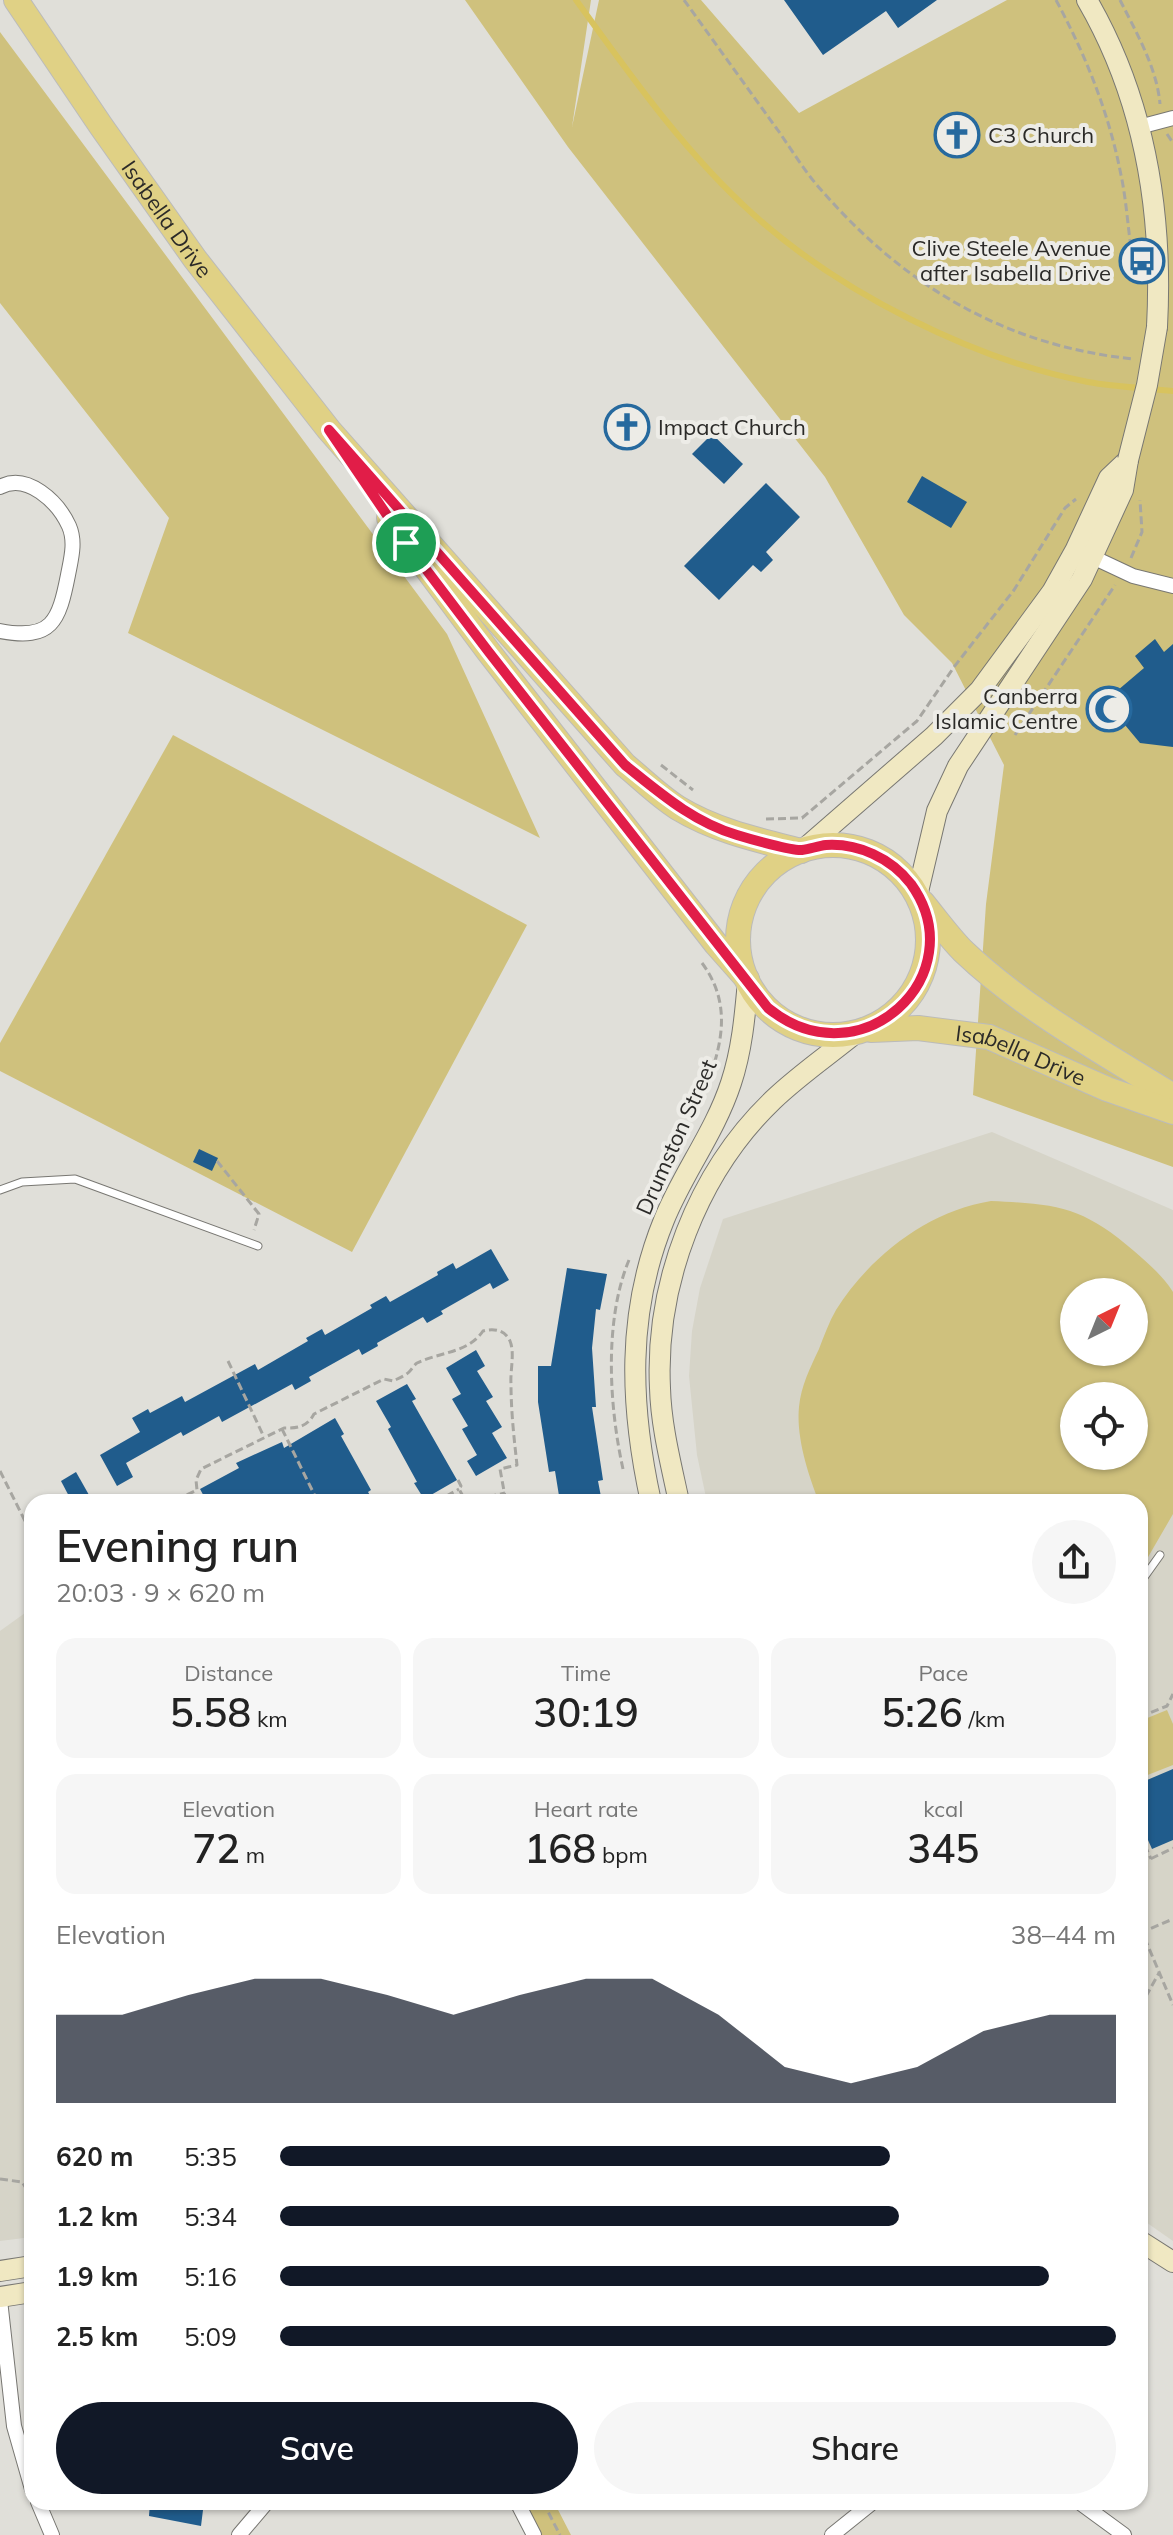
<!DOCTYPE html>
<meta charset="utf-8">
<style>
body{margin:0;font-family:Mulish,sans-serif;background:#f6f6f6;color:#222;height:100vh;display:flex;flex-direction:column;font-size:30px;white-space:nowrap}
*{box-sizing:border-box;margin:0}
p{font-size:26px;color:#767676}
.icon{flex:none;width:44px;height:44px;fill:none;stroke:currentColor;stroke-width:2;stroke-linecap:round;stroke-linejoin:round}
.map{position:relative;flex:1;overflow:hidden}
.details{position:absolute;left:24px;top:1494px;width:1124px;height:1016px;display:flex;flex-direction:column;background:#fff;border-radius:24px;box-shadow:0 2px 6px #0004}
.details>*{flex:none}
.needle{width:52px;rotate:43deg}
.controls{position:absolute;left:1060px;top:1278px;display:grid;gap:16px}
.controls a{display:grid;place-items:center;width:88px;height:88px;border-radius:50%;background:#fff;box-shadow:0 2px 6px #0004;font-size:40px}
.pin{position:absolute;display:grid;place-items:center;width:68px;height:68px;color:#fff;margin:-34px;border:4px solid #fff;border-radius:50%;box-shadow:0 2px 8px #0007}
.round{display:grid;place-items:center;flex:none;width:84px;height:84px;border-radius:42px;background:#f6f6f6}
.head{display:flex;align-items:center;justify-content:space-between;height:136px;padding:0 32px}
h1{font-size:44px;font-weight:600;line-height:60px}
.stats{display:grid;grid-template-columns:repeat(3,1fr);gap:12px;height:136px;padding:8px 32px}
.stats div{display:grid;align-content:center;border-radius:20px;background:#f6f6f6;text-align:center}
.stats b{font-size:40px;font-weight:600}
.stats small{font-size:22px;font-weight:400}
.stats p{font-size:22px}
.chart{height:224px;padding:16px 32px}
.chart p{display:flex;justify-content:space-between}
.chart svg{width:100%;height:144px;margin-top:8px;fill:#111827;opacity:.7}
.button{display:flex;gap:16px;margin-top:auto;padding:16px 32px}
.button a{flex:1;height:92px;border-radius:48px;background:#111827;color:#fff;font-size:32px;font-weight:600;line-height:92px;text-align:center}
.button a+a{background:#f6f6f6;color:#222}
ul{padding:0 32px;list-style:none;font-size:26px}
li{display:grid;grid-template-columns:128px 96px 1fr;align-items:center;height:60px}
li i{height:20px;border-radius:10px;background:#111827}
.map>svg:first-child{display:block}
.built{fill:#d6d4c8;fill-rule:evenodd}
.green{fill:#cfc17d;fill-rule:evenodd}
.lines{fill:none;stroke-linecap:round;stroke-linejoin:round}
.stream{stroke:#d8c35e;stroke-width:6}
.building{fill:#205c8c}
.lane-casing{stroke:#787772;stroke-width:9}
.street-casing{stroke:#787772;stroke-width:16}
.secondary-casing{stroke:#787772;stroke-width:22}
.primary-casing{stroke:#bbbbba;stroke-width:26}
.path{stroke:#a7a6a1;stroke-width:3;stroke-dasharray:8 4;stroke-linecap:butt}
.lane{stroke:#fff;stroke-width:7}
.street{stroke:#fff;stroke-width:14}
.secondary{stroke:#f0e8c2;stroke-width:20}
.primary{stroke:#e0d185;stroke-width:24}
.secondary-bridge-casing{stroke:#787772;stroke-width:22;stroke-linecap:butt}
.secondary-bridge{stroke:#f0e8c2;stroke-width:20}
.route-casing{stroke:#fff;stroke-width:16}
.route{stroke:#e11d48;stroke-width:10}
.labels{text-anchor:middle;stroke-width:8;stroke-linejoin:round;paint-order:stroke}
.poi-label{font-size:22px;fill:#2b2a28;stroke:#edece7;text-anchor:start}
.street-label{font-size:22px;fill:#2b2a28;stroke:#edece7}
</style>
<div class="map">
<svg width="1173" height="2535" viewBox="0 0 1173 2535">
<rect width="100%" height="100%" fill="#e0dfd9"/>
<g class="built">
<path d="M 992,1132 L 1173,1210 L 1173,2241 L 1140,2218 L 1140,1502 L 707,1502 L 697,1455 L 689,1376 L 692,1331 L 700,1288 L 723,1219 ZM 1074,1292 L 1134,1292 L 1134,1352 L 1074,1352 ZM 1074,1396 L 1134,1396 L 1134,1456 L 1074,1456 Z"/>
<path d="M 32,1608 L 32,2237 L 0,2241 L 0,1631 Z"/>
</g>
<g class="green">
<path d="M 465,0 L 591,0 L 572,127 L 599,0 L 701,0 L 799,113 L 1007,0 L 1173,0 L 1173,1167 L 973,1095 L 986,904 L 1004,765 L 952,663 L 904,615 L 825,477 L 568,147 Z"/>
<path d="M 0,32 L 447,634 L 540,838 L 128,633 L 169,518 L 0,303 Z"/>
<path d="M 173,735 L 527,925 L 352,1252 L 0,1071 L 0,1043 Z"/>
<path d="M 991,1201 C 1058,1204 1083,1207 1134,1251 C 1149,1264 1163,1276 1173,1292 L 1173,1514 L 1140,1571 L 1140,1502 L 819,1502 C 808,1474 796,1437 799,1407 C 801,1386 810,1368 819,1349 C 824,1336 829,1322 836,1310 C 870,1256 928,1211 991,1201 ZM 1074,1292 L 1134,1292 L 1134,1352 L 1074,1352 ZM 1074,1396 L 1134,1396 L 1134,1456 L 1074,1456 Z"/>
<path d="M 1167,1710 L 1173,1724 L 1173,1765 L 1140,1778 L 1140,1721 Z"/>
<path d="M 517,2502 L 554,2502 L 571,2535 L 534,2535 Z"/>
</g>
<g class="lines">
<path class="stream" d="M 576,0 C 630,75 685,153 754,215 C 841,293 974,360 1088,382 C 1116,387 1145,388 1173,391"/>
</g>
<g class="building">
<path d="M 784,0 L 937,0 L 898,28 L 886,11 L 823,55 Z"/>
<path d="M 712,434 L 743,464 L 724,484 L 692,454 Z"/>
<path d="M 922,476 L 967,502 L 951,528 L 907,502 Z"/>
<path d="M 766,483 L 800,517 L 766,552 L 773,560 L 761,572 L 753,565 L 719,600 L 684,566 Z"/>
<path d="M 1155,639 L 1164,652 L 1173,644 L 1173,747 L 1140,743 L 1115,713 L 1121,708 L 1111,696 L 1144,668 L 1135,656 Z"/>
<path d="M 199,1149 L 218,1158 L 212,1171 L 193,1162 Z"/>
<path d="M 491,1249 L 509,1280 L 493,1289 L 490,1283 L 441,1311 L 443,1314 L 427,1323 L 423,1317 L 377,1343 L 378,1346 L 362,1355 L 359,1349 L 309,1377 L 311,1381 L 295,1390 L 292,1384 L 222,1422 L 219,1416 L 183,1436 L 181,1432 L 126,1463 L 133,1477 L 117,1486 L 100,1455 L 140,1432 L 132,1418 L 148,1409 L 150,1413 L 182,1396 L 185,1402 L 255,1364 L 258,1370 L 308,1341 L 306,1338 L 322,1329 L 325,1335 L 372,1308 L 370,1305 L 386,1296 L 390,1302 L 438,1275 L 437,1272 L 453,1263 L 456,1269 Z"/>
<path d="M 567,1268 L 607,1274 L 600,1310 L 596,1309 L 592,1348 L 596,1407 L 592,1407 L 603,1480 L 598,1481 L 602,1502 L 560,1502 L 555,1471 L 549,1472 L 538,1402 L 538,1366 L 551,1366 Z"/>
<path d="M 476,1350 L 485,1366 L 477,1371 L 493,1397 L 486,1401 L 502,1427 L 492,1433 L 507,1458 L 476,1476 L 467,1461 L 477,1455 L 462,1429 L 468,1426 L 452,1399 L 461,1394 L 446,1368 Z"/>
<path d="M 407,1384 L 416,1399 L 412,1401 L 457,1480 L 424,1499 L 414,1483 L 417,1482 L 388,1429 L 391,1427 L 376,1401 Z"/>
<path d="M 335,1418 L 344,1434 L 341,1436 L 371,1490 L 368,1492 L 374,1502 L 207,1502 L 200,1489 L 239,1468 L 236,1463 L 282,1442 L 284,1448 Z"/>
<path d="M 76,1472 L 93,1502 L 72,1502 L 61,1481 Z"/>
<path d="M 1173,1769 L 1173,1840 L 1152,1849 L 1140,1822 L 1140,1783 Z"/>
<path d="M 150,2502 L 204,2502 L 201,2526 L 149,2516 Z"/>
</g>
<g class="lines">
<g class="lane-casing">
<g id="lane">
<path d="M 0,1190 L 22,1182 L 75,1179 L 258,1246"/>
<path d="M 1140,1583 L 1160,1555"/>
</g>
</g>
<g class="street-casing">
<g id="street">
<path d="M 1139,127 L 1173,118"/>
<path d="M 0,487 C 27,472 58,502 69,526 C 76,542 71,559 68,575 C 59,621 52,641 0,631"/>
<path d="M 1084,553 L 1133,576 L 1173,586"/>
<path d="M 0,2300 L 14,2426 L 32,2489"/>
<path d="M 38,2502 L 52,2535"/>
<path d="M 517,2502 L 534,2535"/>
<path d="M 1079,2502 L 1124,2535"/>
<path d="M 239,2535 L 267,2502"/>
<path d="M 832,2535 L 873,2502"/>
</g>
</g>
<g class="secondary-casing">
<g id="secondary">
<path d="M 1087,0 C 1145,100 1163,214 1157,327"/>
<path d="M 803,850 L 934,736 L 980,690 L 1052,592 L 1076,549 L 1109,478 L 1128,460"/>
<path d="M 917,896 L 937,811 L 958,766 L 1082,579 L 1123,490 L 1128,460"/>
<path d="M 651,1502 C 630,1406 626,1313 664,1220 C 683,1173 715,1132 731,1083 C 742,1050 745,1015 748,981"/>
<path d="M 679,1502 C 671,1464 661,1426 660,1388 C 655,1284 697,1173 773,1100 C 799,1075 830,1054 858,1031"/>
<path d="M 1140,2241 L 1173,2262"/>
<path d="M 0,2271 L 32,2266"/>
<path d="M 0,2297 L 32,2292"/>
</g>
</g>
<g class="primary-casing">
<g id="primary">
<path id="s1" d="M 16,0 L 101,126 L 195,259 L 329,430 L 625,765 C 642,779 659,796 678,808 C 716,831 758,840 801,851"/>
<path d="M 389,518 L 488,651 L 716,944 L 747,979"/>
<circle cx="833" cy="940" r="95"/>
<path d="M 923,903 C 936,919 949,937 963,951 C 1025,1010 1101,1051 1173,1096"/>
<path id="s2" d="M 871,1030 L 918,1028 L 989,1037 L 1107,1089 L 1173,1112"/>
</g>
</g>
<g class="path">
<path d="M 684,0 C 715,43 746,86 777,129 C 792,150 806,174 824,193 C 907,288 1008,346 1133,359"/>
<path d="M 1056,0 C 1086,56 1109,113 1121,175 C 1128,208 1128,241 1136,274"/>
<path d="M 1120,0 C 1136,32 1157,68 1160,104"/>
<path d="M 1167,134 L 1173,143"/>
<path d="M 1131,558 L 1142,532 L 1140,500"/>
<path d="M 1015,735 L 1115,585"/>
<path d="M 661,765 L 693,790"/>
<path d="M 766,819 L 802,818 L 917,721 L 954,667 L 1014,590 L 1065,508 L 1076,499"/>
<path d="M 698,1107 C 718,1058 737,1010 702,963"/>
<path d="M 217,1161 L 259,1214 L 254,1230"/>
<path d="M 228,1361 L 264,1437"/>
<path d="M 282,1429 L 318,1502"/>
<path d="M 623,1469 C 609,1406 604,1320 629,1260"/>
<path d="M 0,1471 L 32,1535"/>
<path d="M 458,1480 L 461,1486 L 459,1489 L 466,1502 L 505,1493"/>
<path d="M 397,1498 L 400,1502"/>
<path d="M 182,1502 L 180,1498 L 197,1490 L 196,1480 L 201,1469 L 284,1428 C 298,1428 307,1427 314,1414 L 384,1379 L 393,1381 C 397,1379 405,1376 409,1372 C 412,1369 414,1365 417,1363 C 440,1352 468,1353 483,1331 C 494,1328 505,1330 510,1341 C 515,1353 510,1371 511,1384 C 511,1411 514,1438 517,1465 L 500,1469 L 506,1502"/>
<path d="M 436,1502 L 459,1489"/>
<path d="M 1140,1717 L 1167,1706 L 1173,1694"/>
<path d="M 1140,1834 L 1151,1859"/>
<path d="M 1140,1864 L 1173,1848"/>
<path d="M 1140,1927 L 1173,2005"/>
<path d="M 1140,1933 L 1173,1919"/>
<path d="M 1140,2007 L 1159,1973"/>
<path d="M 0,2179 L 22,2182 L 32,2197"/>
<path d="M 543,2502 L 560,2535"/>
</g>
<use href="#lane" class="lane"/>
<use href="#street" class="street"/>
<use href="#secondary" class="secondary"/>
<use href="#primary" class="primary"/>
<g class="secondary-bridge-casing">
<path id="secondary-bridge" d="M 1128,460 L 1147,385 L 1157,327"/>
</g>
<use href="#secondary-bridge" class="secondary-bridge"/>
</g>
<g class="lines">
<g class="route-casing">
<path id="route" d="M 329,430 L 625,765 C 660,793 693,822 737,835 C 750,839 792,851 802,850 C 810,849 818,846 826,845 C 858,843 891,858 911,884 C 976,975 860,1083 768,1008 L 488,651 L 406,543 Z"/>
</g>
<use href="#route" class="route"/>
</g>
<defs>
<g id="church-ring" transform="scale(2.3)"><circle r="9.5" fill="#edece7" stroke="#26699e" stroke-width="1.5"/><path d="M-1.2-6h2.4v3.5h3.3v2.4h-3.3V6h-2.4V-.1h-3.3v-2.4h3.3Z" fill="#26699e"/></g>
<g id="bus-ring" transform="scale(2.3)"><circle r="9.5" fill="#edece7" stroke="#26699e" stroke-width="1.5"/><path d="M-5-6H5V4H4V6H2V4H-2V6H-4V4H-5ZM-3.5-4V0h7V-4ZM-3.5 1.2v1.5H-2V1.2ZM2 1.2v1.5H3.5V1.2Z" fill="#26699e"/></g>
<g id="mosque-ring" transform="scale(2.3)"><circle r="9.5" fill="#edece7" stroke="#26699e" stroke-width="1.5"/><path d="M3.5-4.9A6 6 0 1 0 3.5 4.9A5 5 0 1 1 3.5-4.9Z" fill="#26699e"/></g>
</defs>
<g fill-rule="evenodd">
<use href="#church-ring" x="957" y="135"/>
<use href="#bus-ring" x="1142" y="261"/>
<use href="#church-ring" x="627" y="427"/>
<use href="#mosque-ring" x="1109" y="709"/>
</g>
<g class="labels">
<g class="poi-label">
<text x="988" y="143">C3 Church</text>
<text x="1111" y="256" text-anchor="end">Clive Steele Avenue<tspan x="1111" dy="25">after Isabella Drive</tspan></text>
<text x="658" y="435">Impact Church</text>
<text x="1078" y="704" text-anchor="end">Canberra<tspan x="1078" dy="25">Islamic Centre</tspan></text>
</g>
<g class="street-label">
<text dy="8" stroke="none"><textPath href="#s1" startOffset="266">Isabella Drive</textPath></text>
<text dy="8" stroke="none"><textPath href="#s2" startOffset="154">Isabella Drive</textPath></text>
<text transform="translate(676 1137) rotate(-66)" y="8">Drumston Street</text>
</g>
</g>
</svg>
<div class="controls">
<a><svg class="needle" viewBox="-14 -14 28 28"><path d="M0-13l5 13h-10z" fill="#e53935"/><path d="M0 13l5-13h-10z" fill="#767676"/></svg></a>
<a><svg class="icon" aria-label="locate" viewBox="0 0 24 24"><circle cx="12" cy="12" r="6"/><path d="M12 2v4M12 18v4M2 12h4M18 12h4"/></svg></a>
</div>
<div class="pin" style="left:406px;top:543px;background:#1e9e55"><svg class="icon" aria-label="arrive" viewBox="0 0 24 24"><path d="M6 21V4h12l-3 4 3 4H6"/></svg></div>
<section class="details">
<div class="head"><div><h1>Evening run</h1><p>20:03 · 9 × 620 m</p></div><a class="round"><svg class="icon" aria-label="share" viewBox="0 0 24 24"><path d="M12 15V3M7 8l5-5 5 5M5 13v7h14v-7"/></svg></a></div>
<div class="stats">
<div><p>Distance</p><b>5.58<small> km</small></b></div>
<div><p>Time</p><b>30:19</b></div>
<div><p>Pace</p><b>5:26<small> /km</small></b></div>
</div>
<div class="stats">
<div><p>Elevation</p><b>72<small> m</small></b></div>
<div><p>Heart rate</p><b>168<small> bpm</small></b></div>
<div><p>kcal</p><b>345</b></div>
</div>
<div class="chart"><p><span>Elevation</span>38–44 m</p>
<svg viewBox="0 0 160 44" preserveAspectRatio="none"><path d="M0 44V17L10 17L20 11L30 6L40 6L50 11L60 17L70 11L80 6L90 6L100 17L110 33L120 38L130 33L140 22L150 17L160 17V44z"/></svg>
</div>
<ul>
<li><b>620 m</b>5:35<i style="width:73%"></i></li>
<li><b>1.2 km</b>5:34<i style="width:74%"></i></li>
<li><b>1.9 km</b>5:16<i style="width:92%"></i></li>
<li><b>2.5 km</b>5:09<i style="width:100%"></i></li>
</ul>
<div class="button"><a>Save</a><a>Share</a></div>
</section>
</div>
